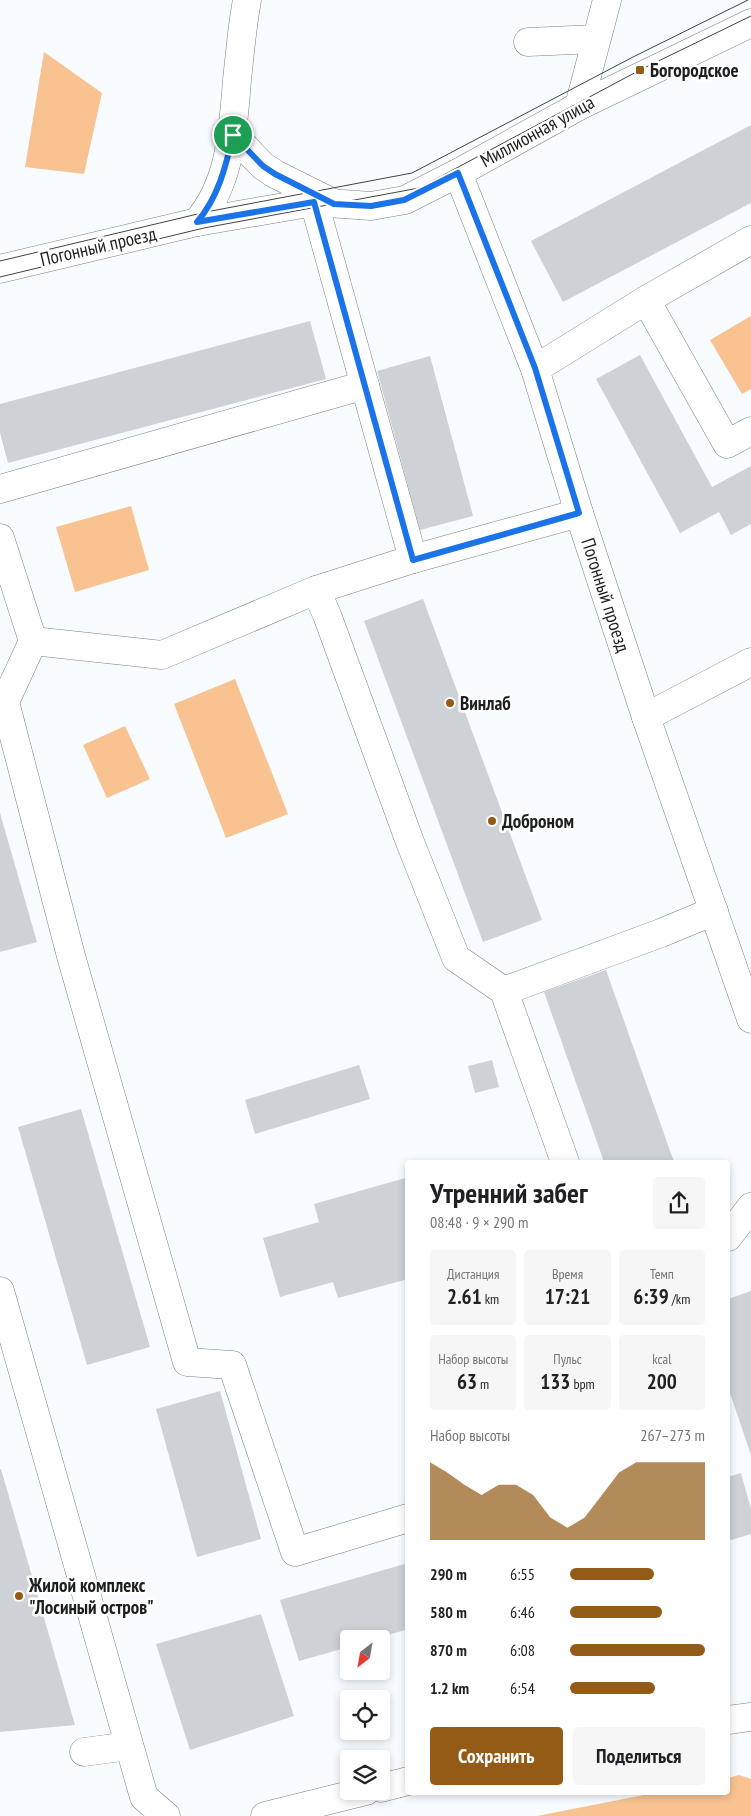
<!DOCTYPE html>
<html lang="ru">
<meta charset="utf-8">
<style>
body{margin:0;font-family:"PT Sans Narrow",sans-serif;background:#f6f6f6;color:#202124;height:100vh;display:flex;flex-direction:column;font-size:19px;white-space:nowrap}
*{box-sizing:border-box;margin:0}
p{font-size:16px;color:#757577}
.icon{flex:none;width:28px;height:28px;fill:none;stroke:currentColor;stroke-width:2;stroke-linecap:round;stroke-linejoin:round}
.map{position:relative;flex:1;overflow:hidden}
.side{position:absolute;left:405px;top:1160px;width:325px;height:635px;display:flex;flex-direction:column;background:#fff;border-radius:5px;box-shadow:0 2px 8px #0003}
.side>*{flex:none}
.needle{width:32px;rotate:211deg}
.controls{position:absolute;left:340px;top:1630px;display:grid;gap:10px}
.controls a{display:grid;place-items:center;width:50px;height:50px;border-radius:5px;background:#fff;box-shadow:0 2px 8px #0003;font-size:25px}
.pin{position:absolute;display:grid;place-items:center;width:42px;height:42px;color:#fff;margin:-21px;border:2px solid #fff;border-radius:50%;box-shadow:0 1px 5px #0007}
.round{display:grid;place-items:center;flex:none;width:52px;height:52px;border-radius:5px;background:#f6f6f6}
.head{display:flex;align-items:center;justify-content:space-between;height:85px;padding:0 25px}
h1{font-size:28px;font-weight:700;line-height:38px}
.stats{display:grid;grid-template-columns:repeat(3,1fr);gap:8px;height:85px;padding:5px 25px}
.stats div{display:grid;align-content:center;border-radius:5px;background:#f6f6f6;text-align:center}
.stats b{font-size:21px;font-weight:700}
.stats small{font-size:14px;font-weight:400}
.stats p{font-size:14px}
.chart{height:140px;padding:10px 25px}
.chart p{display:flex;justify-content:space-between}
.chart svg{width:100%;height:90px;margin-top:5px;fill:#945b17;opacity:.7}
.action{display:flex;gap:10px;margin-top:auto;padding:10px 25px}
.action a{flex:1;height:58px;border-radius:5px;background:#945b17;color:#fff;font-size:20px;font-weight:700;line-height:58px;text-align:center}
.action a+a{background:#f6f6f6;color:#202124}
ul{padding:0 25px;list-style:none;font-size:16px}
li{display:grid;grid-template-columns:80px 60px 1fr;align-items:center;height:38px}
li i{height:12px;border-radius:6px;background:#945b17}
.map>svg:first-child{display:block}
.green{fill:#f8c391}
.building{fill:#ced2d6}
.lines{fill:none;stroke-linecap:round;stroke-linejoin:round}
.minor-casing{stroke:#7c8084;stroke-width:29}
.minor{stroke:#fff;stroke-width:28}
.tram{stroke:#414344;stroke-width:1}
.route-casing{stroke:#fff;stroke-width:10}
.route{stroke:#1a73e8;stroke-width:6}
.poi-dot{fill:#945b17;stroke:#fff;stroke-width:2}
.labels{text-anchor:middle;stroke-width:5;stroke-linejoin:round;paint-order:stroke}
.poi-label{font-size:19px;font-weight:bold;fill:#1c1e1f;stroke:#fff;text-anchor:start}
.street-label{font-size:19px;fill:#1c1e1f;stroke:#fff}
</style>
<div class="map">
<svg width="751" height="1816" viewBox="0 0 751 1816">
<rect width="100%" height="100%" fill="#f8fbff"/>
<g class="green">
<path d="M 44,52 L 102,93 L 84,174 L 25,167 Z"/>
<path d="M 751,316 L 751,389 L 742,394 L 710,340 Z"/>
<path d="M 131,506 L 149,570 L 75,592 L 56,527 Z"/>
<path d="M 235,679 L 288,814 L 226,838 L 174,704 Z"/>
<path d="M 125,726 L 150,779 L 107,798 L 83,745 Z"/>
<path d="M 739,1775 L 751,1779 L 751,1816 L 537,1816 L 654,1793 L 728,1792 L 728,1778 Z"/>
</g>
<g class="building">
<path d="M 751,125 L 751,203 L 563,302 L 531,241 Z"/>
<path d="M 310,321 L 326,379 L 8,463 L 0,433 L 0,404 Z"/>
<path d="M 640,355 L 712,487 L 751,466 L 751,524 L 731,535 L 719,512 L 680,533 L 596,379 Z"/>
<path d="M 430,356 L 473,516 L 420,530 L 377,371 Z"/>
<path d="M 423,599 L 542,920 L 483,942 L 364,621 Z"/>
<path d="M 0,813 L 37,942 L 0,952 Z"/>
<path d="M 606,970 L 674,1162 L 604,1162 L 544,992 Z"/>
<path d="M 492,1060 L 499,1087 L 475,1093 L 468,1066 Z"/>
<path d="M 359,1065 L 370,1099 L 255,1134 L 245,1100 Z"/>
<path d="M 81,1109 L 150,1347 L 87,1365 L 18,1127 Z"/>
<path d="M 405,1178 L 408,1186 L 408,1279 L 338,1298 L 333,1282 L 280,1297 L 263,1238 L 319,1222 L 314,1204 Z"/>
<path d="M 751,1291 L 751,1455 L 728,1387 L 728,1299 Z"/>
<path d="M 220,1391 L 261,1539 L 197,1557 L 156,1409 Z"/>
<path d="M 0,1469 L 1,1469 L 75,1725 L 0,1732 Z"/>
<path d="M 741,1473 L 751,1509 L 751,1534 L 728,1541 L 728,1477 Z"/>
<path d="M 408,1563 L 408,1629 L 375,1639 L 349,1639 L 349,1647 L 299,1661 L 280,1600 Z"/>
<path d="M 261,1614 L 294,1716 L 190,1750 L 156,1644 Z"/>
</g>
<g class="lines">
<g class="minor-casing">
<g id="minor">
<path d="M 528,42 L 596,39"/>
<path d="M 579,106 L 607,0"/>
<path d="M 233,135 L 263,166 L 275,174 L 331,202"/>
<path d="M 458,173 L 535,369 L 579,513 L 646,717 L 751,1019"/>
<path d="M 314,202 L 413,559"/>
<path d="M 197,222 C 231,183 233,129 237,80 C 240,53 242,27 247,0"/>
<path d="M 751,240 L 646,300 L 727,444 L 751,431"/>
<path d="M 0,269 L 197,222 L 314,202 L 371,206 L 405,200 L 458,173 L 579,106 L 751,23"/>
<path d="M 535,369 L 646,300"/>
<path d="M 0,489 L 365,385"/>
<path d="M 0,538 L 33,641 L 5,702 L 71,956 L 187,1362 L 232,1365 L 295,1552 L 408,1518"/>
<path d="M 316,590 L 327,615 L 410,842 L 456,958 L 504,991 L 565,1162"/>
<path d="M 33,641 L 162,655 L 316,590 L 413,559 L 579,513"/>
<path d="M 646,717 L 751,662"/>
<path d="M 504,991 L 661,933 L 714,911"/>
<path d="M 728,1237 L 751,1207"/>
<path d="M 0,1291 L 144,1797 L 166,1816"/>
<path d="M 728,1720 L 751,1717"/>
<path d="M 84,1752 L 129,1746"/>
<path d="M 381,1788 L 408,1781"/>
<path d="M 265,1816 L 366,1791"/>
</g>
</g>
<use href="#minor" class="minor"/>
<g class="tram">
<path d="M 0,261 L 206,212 L 412,173 L 633,57 L 748,0"/>
<path d="M 0,277 L 204,228 L 419,188 L 640,70 L 751,16"/>
</g>
</g>
<g class="lines">
<g class="route-casing">
<path id="route" d="M 233,135 L 263,166 L 275,174 L 334,204 L 371,206 L 404,200 L 458,173 L 535,368 L 579,513 L 413,560 L 314,202 L 197,222 C 218,198 226,166 233,135 Z"/>
</g>
<use href="#route" class="route"/>
</g>
<g class="poi-dot">
<rect x="635" y="65" width="10" height="10" rx="2.5"/>
<circle cx="450" cy="703" r="5"/>
<circle cx="492" cy="821" r="5"/>
<circle cx="19" cy="1596" r="5"/>
</g>
<g class="labels">
<g class="poi-label">
<text x="650" y="77">Богородское</text>
<text x="460" y="710">Винлаб</text>
<text x="502" y="828">Доброном</text>
<text x="29" y="1592">Жилой комплекс<tspan x="29" dy="22">"Лосиный остров"</tspan></text>
</g>
<g class="street-label">
<text transform="translate(537 131) rotate(-29)" y="7">Миллионная улица</text>
<text transform="translate(98 246) rotate(-13)" y="7">Погонный проезд</text>
<text transform="translate(606 595) rotate(72)" y="7">Погонный проезд</text>
</g>
</g>
</svg>
<div class="controls">
<a><svg class="needle" viewBox="-14 -14 28 28"><path d="M0-13l5 13h-10z" fill="#e53935"/><path d="M0 13l5-13h-10z" fill="#757577"/></svg></a>
<a><svg class="icon" aria-label="locate" viewBox="0 0 24 24"><circle cx="12" cy="12" r="6"/><path d="M12 2v4M12 18v4M2 12h4M18 12h4"/></svg></a>
<a><svg class="icon" aria-label="layers" viewBox="0 0 24 24"><path d="M12 4l9 5-9 5-9-5zM3 14l9 5 9-5"/></svg></a>
</div>
<div class="pin" style="left:233px;top:135px;background:#1e9e55"><svg class="icon" aria-label="arrive" viewBox="0 0 24 24"><path d="M6 21V4h12l-3 4 3 4H6"/></svg></div>
<section class="side">
<div class="head"><div><h1>Утренний забег</h1><p>08:48 · 9 × 290 m</p></div><a class="round"><svg class="icon" aria-label="share" viewBox="0 0 24 24"><path d="M12 15V3M7 8l5-5 5 5M5 13v7h14v-7"/></svg></a></div>
<div class="stats">
<div><p>Дистанция</p><b>2.61<small> km</small></b></div>
<div><p>Время</p><b>17:21</b></div>
<div><p>Темп</p><b>6:39<small> /km</small></b></div>
</div>
<div class="stats">
<div><p>Набор высоты</p><b>63<small> m</small></b></div>
<div><p>Пульс</p><b>133<small> bpm</small></b></div>
<div><p>kcal</p><b>200</b></div>
</div>
<div class="chart"><p><span>Набор высоты</span>267–273 m</p>
<svg viewBox="0 0 160 44" preserveAspectRatio="none"><path d="M0 44V6L10 11L20 17L30 22L40 17L50 17L60 22L70 33L80 38L90 33L100 22L110 11L120 6L130 6L140 6L150 6L160 6V44z"/></svg>
</div>
<ul>
<li><b>290 m</b>6:55<i style="width:62%"></i></li>
<li><b>580 m</b>6:46<i style="width:68%"></i></li>
<li><b>870 m</b>6:08<i style="width:100%"></i></li>
<li><b>1.2 km</b>6:54<i style="width:63%"></i></li>
</ul>
<div class="action"><a>Сохранить</a><a>Поделиться</a></div>
</section>
</div>
